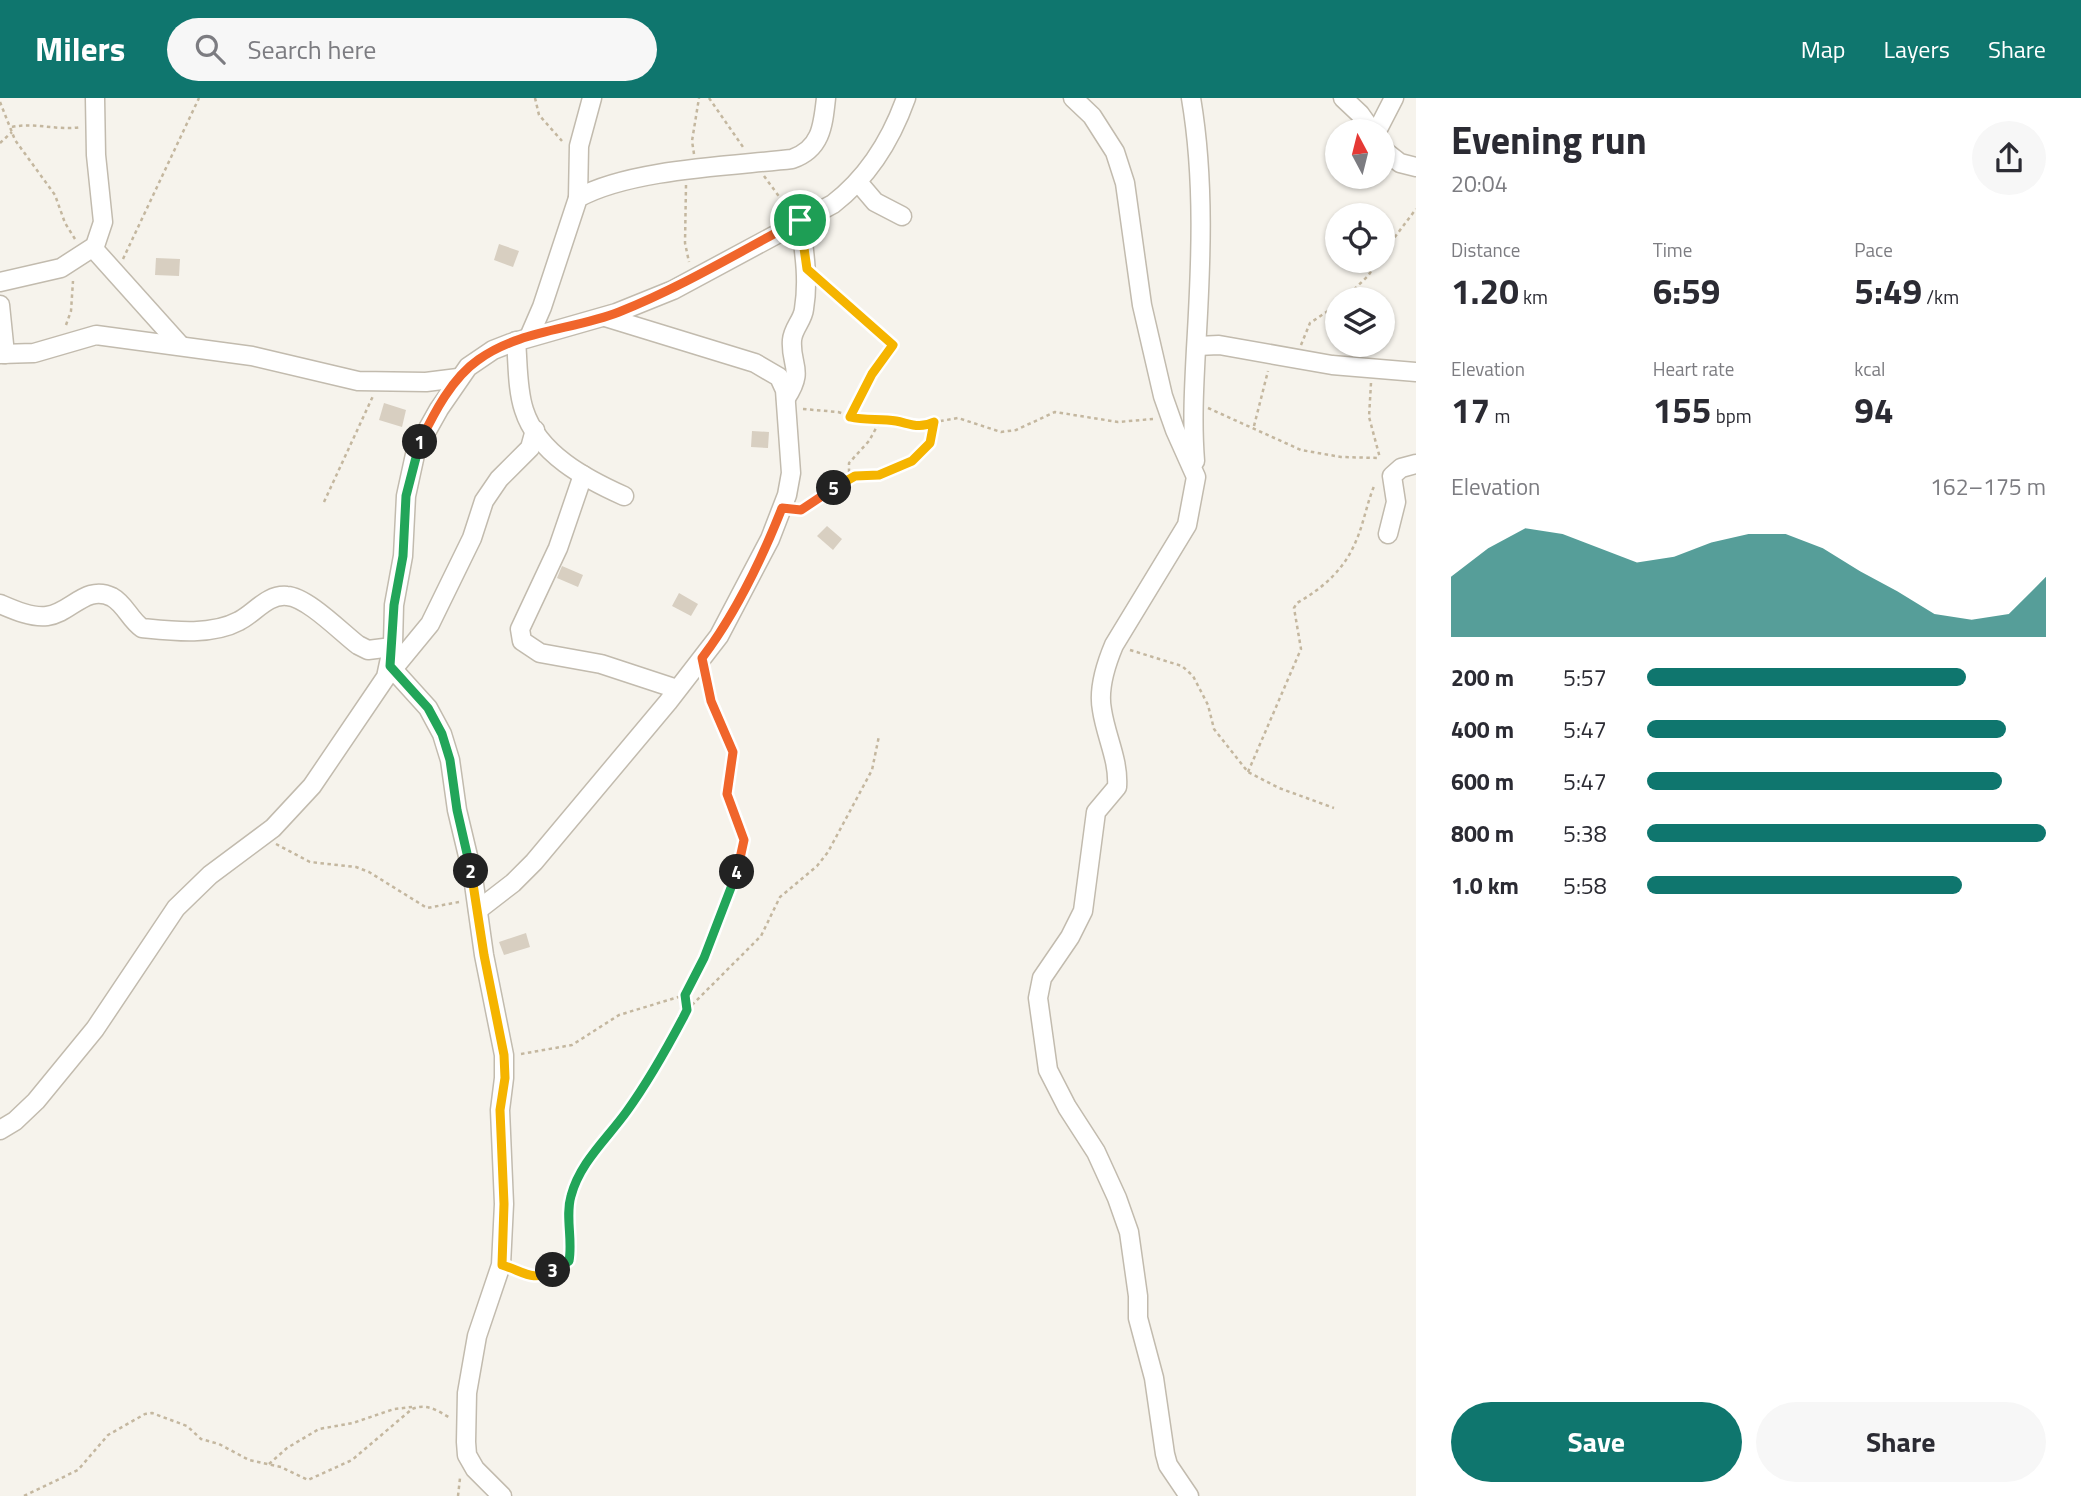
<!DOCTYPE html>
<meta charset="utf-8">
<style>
body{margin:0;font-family:"Titillium Web",sans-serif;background:#f7f7f7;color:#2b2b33;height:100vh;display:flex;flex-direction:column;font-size:26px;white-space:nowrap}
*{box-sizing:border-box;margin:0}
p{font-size:23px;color:#7c7c81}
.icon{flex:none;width:38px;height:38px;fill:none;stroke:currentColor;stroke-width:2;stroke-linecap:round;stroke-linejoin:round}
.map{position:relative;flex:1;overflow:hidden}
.details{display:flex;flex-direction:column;background:#fff;width:665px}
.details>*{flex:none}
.needle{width:46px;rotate:353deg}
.tools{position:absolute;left:1325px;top:21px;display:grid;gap:14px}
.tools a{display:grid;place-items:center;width:70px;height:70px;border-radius:50%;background:#fff;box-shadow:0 2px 5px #0004;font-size:35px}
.pin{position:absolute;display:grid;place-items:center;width:60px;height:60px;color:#fff;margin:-30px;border:4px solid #fff;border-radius:50%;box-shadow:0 2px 7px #0007}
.km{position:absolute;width:35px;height:35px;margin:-18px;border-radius:50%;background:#222;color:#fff;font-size:19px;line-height:35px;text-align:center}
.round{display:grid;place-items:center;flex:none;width:74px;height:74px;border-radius:37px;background:#f7f7f7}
.head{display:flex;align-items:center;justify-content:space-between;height:119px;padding:0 35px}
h1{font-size:38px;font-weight:700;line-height:52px}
.figures{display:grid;grid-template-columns:repeat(3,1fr);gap:10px;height:119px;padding:7px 35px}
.figures div{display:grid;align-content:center}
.figures b{font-size:35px;font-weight:700}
.figures small{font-size:19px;font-weight:400}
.figures p{font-size:19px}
.chart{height:196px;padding:14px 35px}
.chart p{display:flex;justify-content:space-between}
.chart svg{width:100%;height:126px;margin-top:7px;fill:#0f766e;opacity:.7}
.primary-button{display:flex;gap:14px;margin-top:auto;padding:14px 35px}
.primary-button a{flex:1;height:80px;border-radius:42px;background:#0f766e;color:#fff;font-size:28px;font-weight:700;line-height:80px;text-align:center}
.primary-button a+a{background:#f7f7f7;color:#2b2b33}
ul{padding:0 35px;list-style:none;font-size:23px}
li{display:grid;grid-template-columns:112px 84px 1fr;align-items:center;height:52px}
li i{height:18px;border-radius:9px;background:#0f766e}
header{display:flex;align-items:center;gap:42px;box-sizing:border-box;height:98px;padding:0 35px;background:#0f766e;color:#fff}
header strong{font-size:33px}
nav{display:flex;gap:38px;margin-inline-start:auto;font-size:24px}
.search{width:490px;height:63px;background:#f7f7f7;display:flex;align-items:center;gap:18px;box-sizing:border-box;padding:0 24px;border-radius:38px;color:#7c7c81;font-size:26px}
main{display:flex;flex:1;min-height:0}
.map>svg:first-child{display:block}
.building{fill:#d8cfc1}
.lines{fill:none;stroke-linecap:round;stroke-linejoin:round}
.street-casing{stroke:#c2bbae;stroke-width:21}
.path{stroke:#c4b79f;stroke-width:2.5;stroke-dasharray:3.5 3.5;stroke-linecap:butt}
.street{stroke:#fff;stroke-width:18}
.split-1-casing{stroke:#fff;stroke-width:14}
.split-2-casing{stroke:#fff;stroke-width:14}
.split-3-casing{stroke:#fff;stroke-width:14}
.split-4-casing{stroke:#fff;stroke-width:14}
.split-5-casing{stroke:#fff;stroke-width:14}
.split-6-casing{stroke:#fff;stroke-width:14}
.split-1{stroke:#f0652b;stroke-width:9}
.split-2{stroke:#22a559;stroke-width:9}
.split-3{stroke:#f5b400;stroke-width:9}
.split-4{stroke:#22a559;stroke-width:9}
.split-5{stroke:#f0652b;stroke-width:9}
.split-6{stroke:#f5b400;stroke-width:9}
</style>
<header>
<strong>Milers</strong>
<div class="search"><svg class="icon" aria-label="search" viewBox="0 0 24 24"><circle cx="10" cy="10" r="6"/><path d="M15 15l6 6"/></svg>Search here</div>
<nav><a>Map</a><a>Layers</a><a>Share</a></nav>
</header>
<main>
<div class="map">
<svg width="1416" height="1398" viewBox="0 0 1416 1398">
<rect width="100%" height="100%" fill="#f6f3ec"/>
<g class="building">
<path d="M 499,146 L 519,153 L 513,169 L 494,162 Z"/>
<path d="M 156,160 L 180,161 L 179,178 L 155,177 Z"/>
<path d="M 384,305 L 406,312 L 402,329 L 379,322 Z"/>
<path d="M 752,333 L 769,334 L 768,350 L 751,349 Z"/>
<path d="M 827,428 L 842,441 L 833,452 L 817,438 Z"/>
<path d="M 562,468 L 583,477 L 578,489 L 557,480 Z"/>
<path d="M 679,495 L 698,506 L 691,518 L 672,508 Z"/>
<path d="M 526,835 L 530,849 L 504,857 L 499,844 Z"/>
</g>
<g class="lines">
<g class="street-casing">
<g id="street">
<path d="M 1073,0 L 1092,18 L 1115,54 L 1125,85 L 1142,207 L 1163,298 L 1175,332 L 1196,379 L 1187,427 L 1114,547 C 1106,566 1098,592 1102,612 C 1106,639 1119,662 1117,689 L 1096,714 L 1083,813 L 1070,839 L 1042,880 L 1038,900 L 1048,972 L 1067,1009 L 1096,1054 L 1117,1100 L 1129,1134 L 1138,1198 L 1138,1220 L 1154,1280 L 1165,1356 L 1168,1367 L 1189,1398"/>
<path d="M 1191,0 C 1205,82 1201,168 1196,251 C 1194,289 1192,325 1195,363"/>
<path d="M 1343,0 L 1360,16 L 1372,33"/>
<path d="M 1377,33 L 1394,0"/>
<path d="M 1382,51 L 1400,65 L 1416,69"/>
<path d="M 858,84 L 875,104 L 902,118"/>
<path d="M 578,100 L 579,48 L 592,0"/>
<path d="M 93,150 L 181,248"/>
<path d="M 0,184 L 61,170 L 95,148 L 103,124 L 96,57 L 95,0"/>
<path d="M 0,207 L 5,256"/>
<path d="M 529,239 L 542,209 L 578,100 C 630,71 731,68 792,61 C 821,51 823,28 826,0"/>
<path d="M 516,243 C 518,265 517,291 524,312 C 538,356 586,381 624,398"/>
<path d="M 1197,248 L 1219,247 L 1332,267 L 1416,274"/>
<path d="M 0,256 L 34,255 L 96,237 L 252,258 L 358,283 L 426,284 L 458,280"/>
<path d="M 786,300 C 805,271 790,268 792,242 C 793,230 803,222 804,211 C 809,181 804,152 800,122"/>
<path d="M 583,377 L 558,450 L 520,531 L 522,543 L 540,555 L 601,566 L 677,591"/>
<path d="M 1388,436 L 1396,404 L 1392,378 L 1401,370 L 1416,366"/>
<path d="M 0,506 C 14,512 32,520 47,518 C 71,515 86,486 112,499 C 125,506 130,522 142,530 C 172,533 211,538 239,523 C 255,515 267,496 287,498 C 307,499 341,534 358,547 L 368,552 L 392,549"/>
<path d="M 390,568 L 428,610 L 442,636 L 450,662 L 457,712 L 473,779 L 484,857 L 504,957 L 504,980 L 500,1012 L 504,1106 L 501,1167 L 477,1238 L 467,1295 L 466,1344 L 467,1357 L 475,1371 L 502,1398"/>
<path d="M 393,571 L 430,526 L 472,440 L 484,403 L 499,381 L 530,350 L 535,332"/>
<path d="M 478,812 L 513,785 L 534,764 L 668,604 L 719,538 L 770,441 L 787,397 L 791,375 L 785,292 L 779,279 L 755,265 L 605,219"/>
<path d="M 0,1032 L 15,1023 L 36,1003 L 95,931 L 176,810 L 210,777 L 273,730 L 312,688 L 386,579 L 393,546 L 394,507 L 403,458 L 406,398 L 416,352 L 439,311 L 468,269 L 493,252 L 511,245 L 616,215 L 673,192 L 833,106 C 868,79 891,42 906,0"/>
</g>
</g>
<g class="path">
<path d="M 535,0 L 539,17 L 562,43"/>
<path d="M 709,0 L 743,49"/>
<path d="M 0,4 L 15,42 L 55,97 L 65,125 L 75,141"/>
<path d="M 12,29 C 35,24 57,33 81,29"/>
<path d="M 0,45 L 12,34"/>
<path d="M 694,56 L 692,43 L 699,0"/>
<path d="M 764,78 L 789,112"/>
<path d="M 686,87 L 685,145 L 689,164"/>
<path d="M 1382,156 L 1416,111"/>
<path d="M 123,161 L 199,0"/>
<path d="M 822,184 L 893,247 L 872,276 L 850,319"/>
<path d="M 1344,201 L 1368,178 L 1378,163"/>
<path d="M 66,227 L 71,213 L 73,183"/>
<path d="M 1301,247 L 1310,225 L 1337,207"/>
<path d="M 1371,285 L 1369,319 L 1380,360"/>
<path d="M 1208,310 L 1301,352 L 1341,359 L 1380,360"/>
<path d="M 803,311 L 838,314 L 863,322 L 894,322 L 912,328 L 958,320 L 1001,334 L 1016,332 L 1055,314 L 1118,324 L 1153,321"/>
<path d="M 1254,328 L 1268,273"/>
<path d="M 849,381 L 849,365 L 869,343 L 880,323"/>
<path d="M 324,404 L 373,298"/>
<path d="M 797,412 L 855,378 L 879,377 L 912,363 L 930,345 L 934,324"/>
<path d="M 1130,552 L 1182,568 L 1193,578 L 1208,607 L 1214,631 L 1248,674 L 1279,690 L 1334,710"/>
<path d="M 1248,674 L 1301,551 L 1294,510 L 1297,505 C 1323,490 1344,472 1356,443 C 1364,425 1367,404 1375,386"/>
<path d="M 276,746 L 310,764 L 356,769 L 369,774 L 427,810 L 459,804"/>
<path d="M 687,912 L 761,838 L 780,799 L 817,768 L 828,754 L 872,672 L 879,638"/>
<path d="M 521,956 L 572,947 L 619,917 L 685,897 L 695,882 L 737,775 L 744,742 L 727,697 L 734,654 L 711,603 L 706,580"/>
<path d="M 515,1171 C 538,1180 549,1180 569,1163 L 570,1103 L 577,1082 L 595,1050 L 626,1016 L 673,939 L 687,912 L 685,898"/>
<path d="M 269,1366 L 287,1350 L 319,1331 L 353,1325 L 394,1311 L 412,1309"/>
<path d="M 24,1398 L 78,1372 L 108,1337 L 145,1316 L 152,1315 L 187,1328 L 201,1341 L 219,1346 L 249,1362 L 281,1369 L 308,1382 L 352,1362 L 412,1311 C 426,1305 437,1312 450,1320"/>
<path d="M 458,1398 L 460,1380"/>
</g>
<use href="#street" class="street"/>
</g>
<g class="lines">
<g class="split-1-casing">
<path id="split-1" d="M 420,344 C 434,315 452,280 478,262 C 519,232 573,232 619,214 C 682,189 739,154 800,122"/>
</g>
<g class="split-2-casing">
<path id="split-2" d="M 420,344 L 406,398 L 403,458 L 394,507 L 390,568 L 428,610 L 442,636 L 450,662 L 457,712 L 471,773"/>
</g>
<g class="split-3-casing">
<path id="split-3" d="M 471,773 L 484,857 L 504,957 L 505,980 L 500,1012 L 504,1106 L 502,1167 C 523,1173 533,1185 553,1172"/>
</g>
<g class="split-4-casing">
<path id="split-4" d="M 553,1172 L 569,1163 C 573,1142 565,1118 571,1098 C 580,1064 607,1041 627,1013 C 648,984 666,952 683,920 L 687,912 L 685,897 L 704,860 L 737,774"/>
</g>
<g class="split-5-casing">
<path id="split-5" d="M 737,774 L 744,742 L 727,696 L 733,654 L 711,603 L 702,560 C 736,515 761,463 782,410 L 801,412 L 834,390"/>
</g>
<g class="split-6-casing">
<path id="split-6" d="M 800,122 L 807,171 L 893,247 L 872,276 L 850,319 C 866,323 881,320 896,323 C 911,326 919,331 934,324 L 930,345 L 912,363 L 879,377 L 855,378 L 834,390"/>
</g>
<use href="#split-1" class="split-1"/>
<use href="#split-2" class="split-2"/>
<use href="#split-3" class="split-3"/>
<use href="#split-4" class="split-4"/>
<use href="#split-5" class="split-5"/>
<use href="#split-6" class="split-6"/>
</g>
</svg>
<div class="tools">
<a><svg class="needle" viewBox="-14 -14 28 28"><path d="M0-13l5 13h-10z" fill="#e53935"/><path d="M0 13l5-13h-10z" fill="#7c7c81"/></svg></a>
<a><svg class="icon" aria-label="locate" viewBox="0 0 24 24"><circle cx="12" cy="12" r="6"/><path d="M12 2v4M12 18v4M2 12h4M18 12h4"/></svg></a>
<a><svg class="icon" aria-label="layers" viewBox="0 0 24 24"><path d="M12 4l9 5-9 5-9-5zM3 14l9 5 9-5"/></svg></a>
</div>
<div class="pin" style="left:800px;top:122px;background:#1e9e55"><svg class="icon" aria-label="arrive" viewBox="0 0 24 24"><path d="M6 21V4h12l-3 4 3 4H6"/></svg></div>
<b class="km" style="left:420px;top:344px">1</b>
<b class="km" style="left:471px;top:773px">2</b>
<b class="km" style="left:553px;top:1172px">3</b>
<b class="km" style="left:737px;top:774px">4</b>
<b class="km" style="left:834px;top:390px">5</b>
</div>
<section class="details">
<div class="head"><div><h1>Evening run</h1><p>20:04</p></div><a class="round"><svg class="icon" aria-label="share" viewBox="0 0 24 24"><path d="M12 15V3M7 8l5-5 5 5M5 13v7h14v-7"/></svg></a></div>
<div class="figures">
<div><p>Distance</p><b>1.20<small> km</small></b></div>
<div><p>Time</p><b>6:59</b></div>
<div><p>Pace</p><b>5:49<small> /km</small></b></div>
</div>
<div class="figures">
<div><p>Elevation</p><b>17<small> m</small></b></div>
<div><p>Heart rate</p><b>155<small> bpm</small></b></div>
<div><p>kcal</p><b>94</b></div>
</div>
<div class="chart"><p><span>Elevation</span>162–175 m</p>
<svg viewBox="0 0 160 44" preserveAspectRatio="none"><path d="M0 44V23L10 13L20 6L30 8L40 13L50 18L60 16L70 11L80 8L90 8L100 13L110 21L120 28L130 36L140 38L150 36L160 23V44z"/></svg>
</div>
<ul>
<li><b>200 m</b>5:57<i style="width:80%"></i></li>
<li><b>400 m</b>5:47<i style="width:90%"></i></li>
<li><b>600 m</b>5:47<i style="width:89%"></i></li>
<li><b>800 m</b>5:38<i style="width:100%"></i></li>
<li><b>1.0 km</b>5:58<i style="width:79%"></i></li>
</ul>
<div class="primary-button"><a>Save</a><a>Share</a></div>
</section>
</main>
